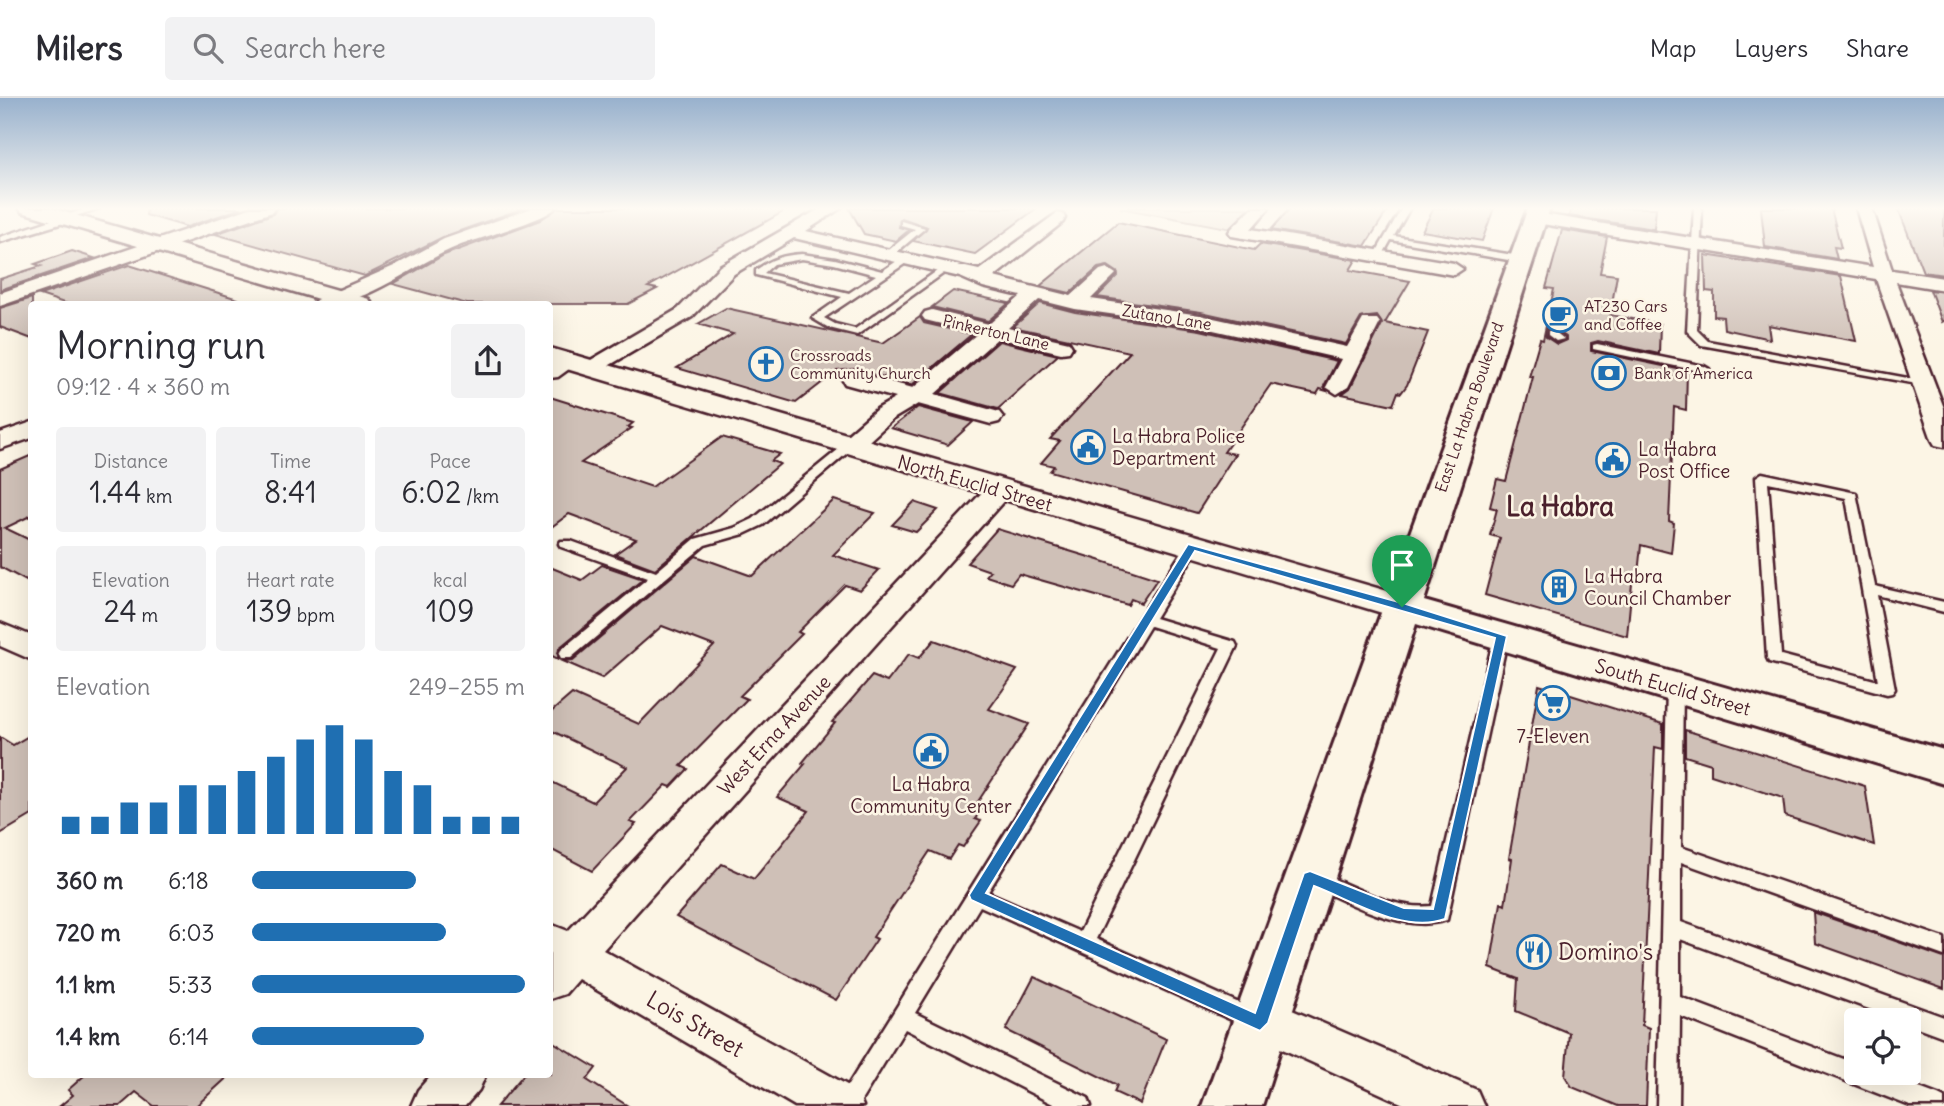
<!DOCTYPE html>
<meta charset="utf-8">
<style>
body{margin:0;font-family:Delius,sans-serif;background:#f2f2f3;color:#2b2b33;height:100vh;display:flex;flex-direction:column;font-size:26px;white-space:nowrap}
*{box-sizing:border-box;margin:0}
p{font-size:23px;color:#7c7c81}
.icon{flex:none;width:38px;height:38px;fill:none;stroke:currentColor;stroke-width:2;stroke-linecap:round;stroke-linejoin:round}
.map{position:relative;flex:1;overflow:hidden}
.side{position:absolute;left:28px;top:203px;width:525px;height:777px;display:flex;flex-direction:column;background:#fff;border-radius:7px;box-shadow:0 7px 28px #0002}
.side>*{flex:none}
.tools{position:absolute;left:1844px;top:910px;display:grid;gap:14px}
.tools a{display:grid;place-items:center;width:77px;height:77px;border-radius:7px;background:#fff;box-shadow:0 7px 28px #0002;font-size:35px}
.pin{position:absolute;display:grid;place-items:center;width:60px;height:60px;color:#fff;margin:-72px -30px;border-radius:50% 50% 50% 0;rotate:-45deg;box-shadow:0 0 7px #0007}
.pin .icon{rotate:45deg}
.round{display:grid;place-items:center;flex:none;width:74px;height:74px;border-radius:7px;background:#f2f2f3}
.head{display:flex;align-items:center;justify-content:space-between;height:119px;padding:0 28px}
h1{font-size:38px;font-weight:600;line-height:52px}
.figures{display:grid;grid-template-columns:repeat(3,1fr);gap:10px;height:119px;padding:7px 28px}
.figures div{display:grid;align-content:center;border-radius:7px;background:#f2f2f3;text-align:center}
.figures b{font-size:30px;font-weight:600}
.figures small{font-size:19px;font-weight:400}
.figures p{font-size:19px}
.chart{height:196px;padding:14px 28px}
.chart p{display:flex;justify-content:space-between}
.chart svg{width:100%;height:126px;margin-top:7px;stroke:#1f6fb2;stroke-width:6}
ul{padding:0 28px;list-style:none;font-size:23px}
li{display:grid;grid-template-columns:112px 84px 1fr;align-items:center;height:52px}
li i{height:18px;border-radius:9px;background:#1f6fb2}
header{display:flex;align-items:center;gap:42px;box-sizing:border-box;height:98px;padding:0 35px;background:#fff;border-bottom:2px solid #e1e1e2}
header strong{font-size:33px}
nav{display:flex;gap:38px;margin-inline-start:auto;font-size:24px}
.search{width:490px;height:63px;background:#f2f2f3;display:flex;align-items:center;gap:18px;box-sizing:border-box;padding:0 24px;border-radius:7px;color:#7c7c81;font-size:26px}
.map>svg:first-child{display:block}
.green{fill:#e2d5ca;stroke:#967a7a;stroke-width:2}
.building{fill:#cfc0b7;stroke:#4a1f2b;stroke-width:2;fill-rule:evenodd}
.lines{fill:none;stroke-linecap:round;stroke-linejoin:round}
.service-casing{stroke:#4a1f2b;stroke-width:5}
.minor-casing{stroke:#4a1f2b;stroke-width:5}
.tertiary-casing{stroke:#4a1f2b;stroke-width:5}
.secondary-casing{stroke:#4a1f2b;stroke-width:6}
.service{fill:#fcf5e5;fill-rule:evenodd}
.minor{fill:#fcf5e5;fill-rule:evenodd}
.tertiary{fill:#fcf5e5;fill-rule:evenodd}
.secondary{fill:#fcf5e5;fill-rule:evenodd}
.route{fill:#1f6fb2;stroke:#fff;stroke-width:2;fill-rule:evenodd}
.labels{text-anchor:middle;stroke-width:5;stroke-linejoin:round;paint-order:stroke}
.far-poi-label{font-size:16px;fill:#4a1f2b;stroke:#fcf5e5;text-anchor:start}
.far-street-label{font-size:16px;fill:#4a1f2b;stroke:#fcf5e5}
.poi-label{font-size:19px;fill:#4a1f2b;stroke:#fcf5e5;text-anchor:start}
.street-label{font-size:19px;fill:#4a1f2b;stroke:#fcf5e5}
.near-poi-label{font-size:23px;fill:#4a1f2b;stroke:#fcf5e5;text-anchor:start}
.near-street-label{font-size:23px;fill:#4a1f2b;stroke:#fcf5e5}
.district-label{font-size:26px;font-weight:bold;fill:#4a1f2b;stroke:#fcf5e5}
</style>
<header>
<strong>Milers</strong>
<div class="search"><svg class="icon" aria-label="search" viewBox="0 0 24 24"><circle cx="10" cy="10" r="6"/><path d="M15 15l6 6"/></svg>Search here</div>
<nav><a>Map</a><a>Layers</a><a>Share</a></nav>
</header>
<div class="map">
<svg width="1944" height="1008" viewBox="0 0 1944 1008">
<rect width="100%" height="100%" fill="#fcf5e5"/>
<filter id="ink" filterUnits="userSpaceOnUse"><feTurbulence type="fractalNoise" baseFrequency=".0143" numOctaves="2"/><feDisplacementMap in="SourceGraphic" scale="14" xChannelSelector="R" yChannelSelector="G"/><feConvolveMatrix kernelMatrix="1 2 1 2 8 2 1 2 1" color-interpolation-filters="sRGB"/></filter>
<g filter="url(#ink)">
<path class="green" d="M 1120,110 L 1247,110 L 1232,131 Z"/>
<g class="building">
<path d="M 147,110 L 242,110 L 187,129 L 146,117 Z"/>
<path d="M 277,110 L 524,110 L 443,139 L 365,178 L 215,136 L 273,116 Z"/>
<path d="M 557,110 L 790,110 L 648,189 L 657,191 L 628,206 L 467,206 L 393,186 L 444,157 L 540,122 Z"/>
<path d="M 849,110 L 1037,110 L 975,156 L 913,143 L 927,129 L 902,120 L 899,129 L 909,132 L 896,143 L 864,136 Z"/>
<path d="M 1290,110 L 1367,110 L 1387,113 L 1365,148 L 1271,132 Z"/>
<path d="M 1434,110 L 1494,110 L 1482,143 L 1422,133 Z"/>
<path d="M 1571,110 L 1656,110 L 1654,131 L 1569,118 Z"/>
<path d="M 1761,110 L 1831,110 L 1841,150 L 1834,149 L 1837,161 L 1765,149 Z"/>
<path d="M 1898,110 L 1944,110 L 1944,177 L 1923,174 Z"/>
<path d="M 1118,124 L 1254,152 L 1260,146 L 1356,162 L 1350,172 L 1410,183 L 1385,225 L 1428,234 L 1407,287 L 1401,295 L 1398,294 L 1393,307 L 1342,296 L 1350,290 L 1382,226 L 1377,218 L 1361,220 L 1346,246 L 1201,214 L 1097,199 L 1118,178 L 1117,174 L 1108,168 L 1098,170 L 1070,195 L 1040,188 Z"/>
<path d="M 1562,132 L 1607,139 L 1600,175 L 1617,177 L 1610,217 L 1660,226 L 1659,256 L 1598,243 L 1591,245 L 1591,253 L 1687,273 L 1686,312 L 1674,309 L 1669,423 L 1674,425 L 1671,455 L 1641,447 L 1638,476 L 1633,475 L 1627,538 L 1485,497 L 1500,440 L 1490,437 L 1497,411 L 1490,409 L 1497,381 L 1506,383 L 1533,279 L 1529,279 L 1540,241 L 1543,242 L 1554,191 L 1546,190 ZM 1554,230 L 1566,239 L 1566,242 L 1557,246 L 1546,239 L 1546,231 Z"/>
<path d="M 72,153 L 94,160 L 0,192 L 0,181 L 41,168 L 35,166 Z"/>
<path d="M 1705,157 L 1841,178 L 1856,243 L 1768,227 L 1770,241 L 1724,231 L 1723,219 L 1714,218 L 1714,194 L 1706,193 Z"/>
<path d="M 129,167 L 238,201 L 238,206 L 67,206 L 40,197 Z"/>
<path d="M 1930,192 L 1944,194 L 1944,223 L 1942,224 Z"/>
<path d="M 953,193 L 1009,205 L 988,223 L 932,209 Z"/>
<path d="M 32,200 L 32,241 L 0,229 L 0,210 Z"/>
<path d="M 1040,205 L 1075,214 L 1200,232 L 1337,263 L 1324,288 L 1327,293 L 1320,291 L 1317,296 L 1271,286 L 1224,354 L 1235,356 L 1197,415 L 1050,373 L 1054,368 L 1041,365 L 1060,343 L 1050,341 L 1130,254 L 1013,229 Z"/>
<path d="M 726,210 L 883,245 L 920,219 L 924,225 L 972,236 L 912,287 L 854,271 L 837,273 L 796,305 L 677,270 L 733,236 L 698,226 Z"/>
<path d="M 999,243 L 1058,257 L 998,311 L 940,295 Z"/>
<path d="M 550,299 L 633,325 L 628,329 L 632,330 L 581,365 L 652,389 L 722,339 L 780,356 L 771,363 L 780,366 L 655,471 L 615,456 L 636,441 L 569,416 L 550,430 Z"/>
<path d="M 918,309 L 973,324 L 948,347 L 891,330 Z"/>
<path d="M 32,357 L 32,417 L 5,430 L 32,443 L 32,486 L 0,469 L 0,371 Z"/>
<path d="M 834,402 L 875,415 L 833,457 L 879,472 L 860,492 L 845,487 L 798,534 L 802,536 L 740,598 L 747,601 L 681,668 L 688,671 L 671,689 L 666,687 L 630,724 L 636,726 L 592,773 L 550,751 L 550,683 L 593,704 L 627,669 L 550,632 L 550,615 L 572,596 L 639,626 L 714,548 L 662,528 L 602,580 L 563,563 L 573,562 L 696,458 L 752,478 Z"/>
<path d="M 914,404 L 938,412 L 916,434 L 892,427 Z"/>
<path d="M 997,431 L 1099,462 L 1157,481 L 1141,505 L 1131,501 L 1128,507 L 1019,476 L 1011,486 L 986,478 L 990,473 L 967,465 Z"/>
<path d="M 602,467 L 643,481 L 559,550 L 558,561 L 550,557 L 550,469 L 582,482 Z"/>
<path d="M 934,542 L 1017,572 L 989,611 L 1029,626 L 977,705 L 984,708 L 975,721 L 981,723 L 963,749 L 958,747 L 949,761 L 930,753 L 873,839 L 877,841 L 836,902 L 676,819 L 722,766 L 754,781 L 809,713 L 777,699 L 805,666 L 802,665 L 835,625 L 832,624 L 872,578 L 887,584 L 909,556 L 919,560 Z"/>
<path d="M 1539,587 L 1663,626 L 1663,651 L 1655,649 L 1642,927 L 1649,930 L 1646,1008 L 1618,1008 L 1572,989 L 1565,978 L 1569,935 L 1516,913 L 1518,881 L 1490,870 L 1501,805 L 1505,807 L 1512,761 L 1509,760 Z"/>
<path d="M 1685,632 L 1865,688 L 1874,747 L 1785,718 L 1783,700 L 1711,677 L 1711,666 L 1685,658 Z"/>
<path d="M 32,636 L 32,717 L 0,736 L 0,639 L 13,647 Z"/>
<path d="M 1813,814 L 1944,860 L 1944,891 L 1815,845 Z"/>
<path d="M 1034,879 L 1166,941 L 1140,1006 L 1114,994 L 1117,987 L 1006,932 Z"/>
<path d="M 550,942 L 596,970 L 587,982 L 628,1008 L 497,1008 L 524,976 L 550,976 Z"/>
<path d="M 86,976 L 231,976 L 196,1008 L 154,1008 L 136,994 L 120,1008 L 60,1008 L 73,997 L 68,992 Z"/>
</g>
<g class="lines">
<g class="service-casing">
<g id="service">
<path d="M 88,110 L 100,110 L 70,120 L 70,123 L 0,144 L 0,139 Z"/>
<path d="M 1402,110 L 1410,110 L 1394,138 L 1520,158 L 1524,161 L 1520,164 L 1391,142 L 1381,160 L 1375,160 L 1374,158 Z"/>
<path d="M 1694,110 L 1702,110 L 1697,232 L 1708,243 L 1924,283 L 1928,284 L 1928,288 L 1701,247 L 1687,233 Z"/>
<path d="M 901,123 L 925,130 L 891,159 L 885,159 L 885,155 L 915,131 L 901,127 Z"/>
<path d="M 802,156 L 835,161 L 882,173 L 903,159 L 909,159 L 909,163 L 824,220 L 835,226 L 855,231 L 944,168 L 951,170 L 857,237 L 829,230 L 812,220 L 842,199 L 756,177 L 756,172 C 771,161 783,157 802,156 ZM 802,161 L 834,166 L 876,177 L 849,195 L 764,175 L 774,166 Z"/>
<path d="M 1548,233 L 1554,233 L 1564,241 L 1556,243 L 1548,237 Z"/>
<path d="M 1597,246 L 1704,268 L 1709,271 L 1704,274 L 1593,251 L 1593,247 Z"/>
<path d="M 849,345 L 855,348 L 853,350 L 763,427 L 744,436 L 705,447 L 571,560 L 561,560 L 559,556 L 561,552 L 648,480 L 561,449 L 559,446 L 561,443 L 571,443 L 656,474 L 695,441 L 734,430 L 753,421 L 845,346 Z"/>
<path d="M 1762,375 L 1856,395 L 1875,488 L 1944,504 L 1944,514 L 1877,497 L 1895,591 L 1892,595 L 1887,596 L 1769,564 L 1767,560 L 1756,379 ZM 1768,384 L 1846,400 L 1878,583 L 1781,557 Z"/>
<path d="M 1192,445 L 1199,449 L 1155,520 L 1235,544 L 1237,548 L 1096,841 L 1259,914 L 1262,921 L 1259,928 L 1252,931 L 1245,928 L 980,808 L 915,915 L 1088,1000 L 1091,1008 L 1057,1008 L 905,931 L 858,1008 L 835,1008 L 1140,519 L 1187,446 ZM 1150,528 L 1221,550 L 1080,834 L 988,794 Z"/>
<path d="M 1501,533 L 1508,538 L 1447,822 C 1404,837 1346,803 1308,786 L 1305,781 L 1308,776 L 1314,773 C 1353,787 1390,812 1432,808 L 1494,538 Z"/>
<path d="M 1675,584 L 1680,585 L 1683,589 L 1681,749 L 1944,840 L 1944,858 L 1681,764 L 1681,824 L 1944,919 L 1944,939 L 1909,926 L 1909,922 L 1899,922 L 1680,841 L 1680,899 L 1857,966 L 1857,975 L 1879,975 L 1938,997 L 1944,1000 L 1944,1008 L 1910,1008 L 1680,918 L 1679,1008 L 1657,1008 L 1667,589 L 1670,585 Z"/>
</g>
</g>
<g class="minor-casing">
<g id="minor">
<path d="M 250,110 L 274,110 L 272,114 L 0,208 L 0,195 Z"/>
<path d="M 532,110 L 555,110 C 545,122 479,140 461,147 C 413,165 366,211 313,206 L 316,202 L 394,168 L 444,141 Z"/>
<path d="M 821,110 L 841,110 L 806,133 L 979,172 L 1057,115 L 1063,116 L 1065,120 L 1063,124 L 994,179 L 1071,198 L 1100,172 L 1107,170 L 1116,176 L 1091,201 L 1200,217 L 1347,249 L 1363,221 L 1377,221 L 1380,225 L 1348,289 L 1337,296 L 1326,289 L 1341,261 L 1200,229 L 1075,211 L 1039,202 L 1008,230 L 1069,244 L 1072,249 L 1069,254 L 1061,255 L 998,240 L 935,296 L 999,314 L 1003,319 L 999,324 L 991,326 L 918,306 L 893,321 L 858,353 L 840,353 L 837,348 L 840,343 L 877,311 L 896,300 L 845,286 L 842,281 L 845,276 L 853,274 L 913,290 L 978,235 L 925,222 L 922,218 L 925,214 L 932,212 L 989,226 L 1021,198 L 983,189 L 960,179 L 794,140 L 734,176 L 692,219 L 598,274 L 590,276 L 579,269 L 678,211 L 720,168 Z"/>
<path d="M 1252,110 L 1269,110 L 1251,131 L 1454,165 L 1463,171 L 1454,177 L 1232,138 L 1229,134 L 1232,130 Z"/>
<path d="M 1856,110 L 1872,110 L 1892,172 L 1944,180 L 1944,192 L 1896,184 L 1944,310 L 1944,349 L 1935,347 L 1932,342 L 1876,181 L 1536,125 L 1528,120 L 1536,115 L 1873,169 Z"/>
<path d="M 569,256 L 577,258 L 580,263 L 558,279 L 550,280 L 550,265 Z"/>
<path d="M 32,324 L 32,340 L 0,351 L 0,335 Z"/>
<path d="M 999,384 L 1008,386 L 1012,392 L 1008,398 L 603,852 L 856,992 L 863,1008 L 795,1008 L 578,881 L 565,896 L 550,901 L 550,826 L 568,833 L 990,386 Z"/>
<path d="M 0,525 L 32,538 L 32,562 L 0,548 Z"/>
<path d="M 1262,899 L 1477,992 L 1484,1008 L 1408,1008 L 1247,935 L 1240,920 L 1247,905 Z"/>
<path d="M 432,976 L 486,976 L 479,992 L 465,1008 L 411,1008 L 418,992 Z"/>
</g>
</g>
<g class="tertiary-casing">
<g id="tertiary">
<path d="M 19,110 L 51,110 L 369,201 L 372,206 L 335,206 L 22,114 Z"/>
<path d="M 550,250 L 1415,501 L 1420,509 L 1415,517 L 1402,521 L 1389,517 L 550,266 Z"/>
</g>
</g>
<g class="secondary-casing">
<path id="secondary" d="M 1528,110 L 1550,110 L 1424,503 L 1944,652 L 1944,686 L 1416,526 L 1262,1008 L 1202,1008 Z"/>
</g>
<use href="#service" class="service"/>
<use href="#minor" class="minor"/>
<use href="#tertiary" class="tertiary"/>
<use href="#secondary" class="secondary"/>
</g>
</g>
<linearGradient id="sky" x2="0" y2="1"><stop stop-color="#98b1cd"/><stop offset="0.44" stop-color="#fefaf3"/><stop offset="1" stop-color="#fefaf3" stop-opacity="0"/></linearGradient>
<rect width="1944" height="251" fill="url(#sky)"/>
<path class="route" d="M 1188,446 L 1406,506 L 1507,538 L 1445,821 C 1404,836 1353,803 1314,788 L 1268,925 L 1260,933 L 971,802 L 969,797 ZM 1195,453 L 1495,540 L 1433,811 L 1404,810 L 1310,773 L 1304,775 L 1255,915 L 986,795 Z"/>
<defs>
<g id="cafe-ring" transform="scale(1.75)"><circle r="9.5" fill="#fcf5e5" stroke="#1f6fb2" stroke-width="1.5"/><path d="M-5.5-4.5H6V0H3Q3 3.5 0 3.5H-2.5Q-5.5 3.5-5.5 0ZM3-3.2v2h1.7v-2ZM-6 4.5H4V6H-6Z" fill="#1f6fb2"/></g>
<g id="church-ring" transform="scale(1.75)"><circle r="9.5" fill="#fcf5e5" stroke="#1f6fb2" stroke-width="1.5"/><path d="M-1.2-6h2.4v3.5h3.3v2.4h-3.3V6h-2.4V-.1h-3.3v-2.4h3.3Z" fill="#1f6fb2"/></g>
<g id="bank-ring" transform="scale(1.75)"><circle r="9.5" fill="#fcf5e5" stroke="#1f6fb2" stroke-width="1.5"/><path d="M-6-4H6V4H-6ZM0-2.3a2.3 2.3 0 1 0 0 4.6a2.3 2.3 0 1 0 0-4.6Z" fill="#1f6fb2"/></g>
<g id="civic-ring" transform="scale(1.75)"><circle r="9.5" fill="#fcf5e5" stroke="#1f6fb2" stroke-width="1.5"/><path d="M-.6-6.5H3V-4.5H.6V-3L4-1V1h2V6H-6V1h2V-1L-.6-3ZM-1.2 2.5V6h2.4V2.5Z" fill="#1f6fb2"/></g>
<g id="building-ring" transform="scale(1.75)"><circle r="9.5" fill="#fcf5e5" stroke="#1f6fb2" stroke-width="1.5"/><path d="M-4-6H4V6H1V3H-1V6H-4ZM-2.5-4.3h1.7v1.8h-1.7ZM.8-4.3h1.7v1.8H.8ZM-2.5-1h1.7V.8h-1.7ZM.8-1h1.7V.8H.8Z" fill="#1f6fb2"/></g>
<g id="supermarket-ring" transform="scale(1.75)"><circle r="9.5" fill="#fcf5e5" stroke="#1f6fb2" stroke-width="1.5"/><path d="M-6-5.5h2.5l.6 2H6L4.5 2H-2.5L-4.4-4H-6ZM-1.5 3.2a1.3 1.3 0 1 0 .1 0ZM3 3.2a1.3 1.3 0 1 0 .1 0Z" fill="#1f6fb2"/></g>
<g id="restaurant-ring" transform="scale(1.75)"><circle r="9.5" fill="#fcf5e5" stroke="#1f6fb2" stroke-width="1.5"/><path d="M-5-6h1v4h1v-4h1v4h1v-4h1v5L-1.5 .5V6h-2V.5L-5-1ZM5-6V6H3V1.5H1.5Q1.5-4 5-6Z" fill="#1f6fb2"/></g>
</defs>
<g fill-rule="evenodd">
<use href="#cafe-ring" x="1560" y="217"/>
<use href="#church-ring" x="766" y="266"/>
<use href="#bank-ring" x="1609" y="275"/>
<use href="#civic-ring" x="1088" y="349"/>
<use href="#civic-ring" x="1613" y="362"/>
<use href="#building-ring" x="1559" y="489"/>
<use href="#supermarket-ring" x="1553" y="605"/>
<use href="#civic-ring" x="931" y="653"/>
<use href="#restaurant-ring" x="1534" y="854"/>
</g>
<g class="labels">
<g class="far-poi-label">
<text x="1584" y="214">AT230 Cars<tspan x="1584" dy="18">and Coffee</tspan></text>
<text x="790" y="263">Crossroads<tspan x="790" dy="18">Community Church</tspan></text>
<text x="1634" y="281">Bank of America</text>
</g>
<g class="far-street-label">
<text transform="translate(1167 219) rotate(9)" y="6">Zutano Lane</text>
<text transform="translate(996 234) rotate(13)" y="6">Pinkerton Lane</text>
<text transform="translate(1469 309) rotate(-71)" y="6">East La Habra Boulevard</text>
</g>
<g class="poi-label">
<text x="1112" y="345">La Habra Police<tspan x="1112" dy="22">Department</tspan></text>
<text x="1638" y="358">La Habra<tspan x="1638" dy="22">Post Office</tspan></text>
<text x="1584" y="485">La Habra<tspan x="1584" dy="22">Council Chamber</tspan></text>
<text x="1553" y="645" text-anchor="middle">7-Eleven</text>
<text x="931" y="693" text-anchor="middle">La Habra<tspan x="931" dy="22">Community Center</tspan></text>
</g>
<g class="street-label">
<text transform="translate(975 385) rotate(16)" y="7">North Euclid Street</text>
<text transform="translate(1673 589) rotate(16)" y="7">South Euclid Street</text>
<text transform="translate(774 637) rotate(-47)" y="7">West Erna Avenue</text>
</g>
<g class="near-poi-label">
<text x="1558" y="862">Domino's</text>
</g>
<g class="near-street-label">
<text transform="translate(695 926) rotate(30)" y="8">Lois Street</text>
</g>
<g class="district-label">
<text x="1560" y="418">La Habra</text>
</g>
</g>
</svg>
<div class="tools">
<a><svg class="icon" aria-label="locate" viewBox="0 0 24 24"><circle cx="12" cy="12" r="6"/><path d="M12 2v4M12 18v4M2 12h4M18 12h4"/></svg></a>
</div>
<div class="pin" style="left:1402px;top:509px;background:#1e9e55"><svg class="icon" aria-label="arrive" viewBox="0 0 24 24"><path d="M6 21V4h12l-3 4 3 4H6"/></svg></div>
<section class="side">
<div class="head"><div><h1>Morning run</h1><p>09:12 · 4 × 360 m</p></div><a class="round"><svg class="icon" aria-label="share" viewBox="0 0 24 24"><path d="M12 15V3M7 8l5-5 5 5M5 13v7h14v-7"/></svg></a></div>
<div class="figures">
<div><p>Distance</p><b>1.44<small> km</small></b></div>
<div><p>Time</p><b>8:41</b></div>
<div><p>Pace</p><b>6:02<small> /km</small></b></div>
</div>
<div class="figures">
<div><p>Elevation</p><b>24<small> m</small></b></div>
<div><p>Heart rate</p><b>139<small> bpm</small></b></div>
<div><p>kcal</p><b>109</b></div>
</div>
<div class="chart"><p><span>Elevation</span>249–255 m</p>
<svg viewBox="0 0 160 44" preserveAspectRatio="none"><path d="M5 44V38M15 44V38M25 44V33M35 44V33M45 44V27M55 44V27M65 44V22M75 44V17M85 44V11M95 44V6M105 44V11M115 44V22M125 44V27M135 44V38M145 44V38M155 44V38"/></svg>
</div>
<ul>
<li><b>360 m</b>6:18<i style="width:60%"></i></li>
<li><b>720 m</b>6:03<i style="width:71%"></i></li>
<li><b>1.1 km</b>5:33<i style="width:100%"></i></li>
<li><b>1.4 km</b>6:14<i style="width:63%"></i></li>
</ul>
</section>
</div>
